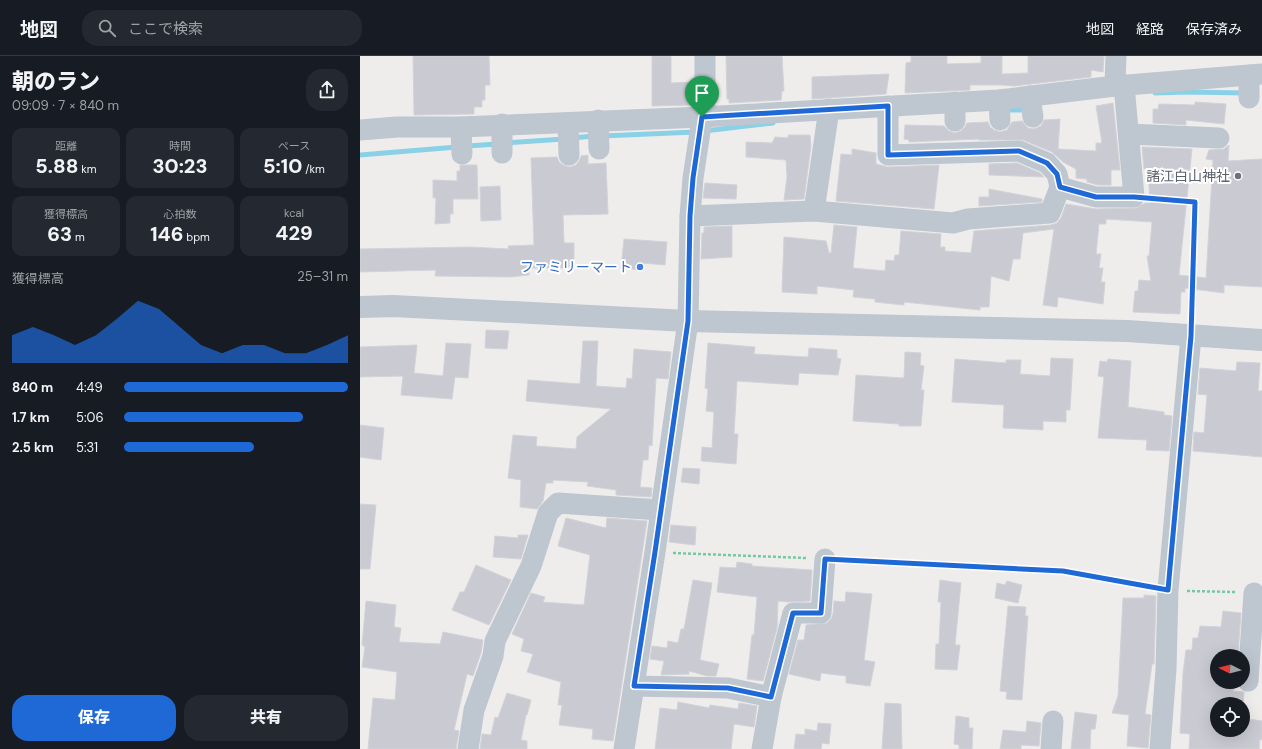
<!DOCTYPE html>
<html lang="ja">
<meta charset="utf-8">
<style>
body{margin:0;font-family:"DM Sans","Noto Sans JP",sans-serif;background:#242831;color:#f1f3f6;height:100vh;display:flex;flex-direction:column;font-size:15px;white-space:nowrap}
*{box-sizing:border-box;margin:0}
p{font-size:13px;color:#9ea1a6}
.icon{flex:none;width:22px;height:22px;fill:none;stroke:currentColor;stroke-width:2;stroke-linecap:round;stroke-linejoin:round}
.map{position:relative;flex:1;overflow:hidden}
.drawer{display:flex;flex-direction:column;background:#171b24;width:360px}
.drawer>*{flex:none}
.needle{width:26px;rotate:276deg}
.controls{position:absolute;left:850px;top:593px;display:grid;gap:8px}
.controls a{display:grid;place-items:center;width:40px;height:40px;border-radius:50%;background:#171b24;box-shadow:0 4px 16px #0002;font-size:20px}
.pin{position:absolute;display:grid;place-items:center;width:34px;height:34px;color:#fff;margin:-41px -17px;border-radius:50% 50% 50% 0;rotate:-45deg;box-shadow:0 0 4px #0007}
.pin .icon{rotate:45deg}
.round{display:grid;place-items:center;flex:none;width:42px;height:42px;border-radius:16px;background:#242831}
.overview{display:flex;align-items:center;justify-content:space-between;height:68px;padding:0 12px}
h1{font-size:22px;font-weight:800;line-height:30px}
.stats{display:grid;grid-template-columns:repeat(3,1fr);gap:6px;height:68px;padding:4px 12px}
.stats div{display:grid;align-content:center;border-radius:10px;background:#242831;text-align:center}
.stats b{font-size:20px;font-weight:800}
.stats small{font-size:11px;font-weight:400}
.stats p{font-size:11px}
.chart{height:112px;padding:8px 12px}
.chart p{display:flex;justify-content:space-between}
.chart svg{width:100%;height:72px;margin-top:4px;fill:#1f69d6;opacity:.7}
.primary-button{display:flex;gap:8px;margin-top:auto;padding:8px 12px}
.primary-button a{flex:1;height:46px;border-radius:16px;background:#1f69d6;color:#fff;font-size:16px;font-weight:800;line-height:46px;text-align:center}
.primary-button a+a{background:#242831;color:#f1f3f6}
ul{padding:0 12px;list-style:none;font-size:13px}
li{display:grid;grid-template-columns:64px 48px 1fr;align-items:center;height:30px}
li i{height:10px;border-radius:5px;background:#1f69d6}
header{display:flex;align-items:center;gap:24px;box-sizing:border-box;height:56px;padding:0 20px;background:#171b24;border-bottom:1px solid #363941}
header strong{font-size:19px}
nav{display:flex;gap:22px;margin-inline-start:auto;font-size:14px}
.search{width:280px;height:36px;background:#242831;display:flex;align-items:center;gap:10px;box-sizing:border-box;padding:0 14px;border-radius:16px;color:#9ea1a6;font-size:15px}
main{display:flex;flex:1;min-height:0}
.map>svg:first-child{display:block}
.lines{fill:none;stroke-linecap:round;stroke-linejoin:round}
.stream{stroke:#8ad1e8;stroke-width:5}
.building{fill:#cacbd2;stroke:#d1d3d8}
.path{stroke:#75c9a2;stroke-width:2.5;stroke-dasharray:3 2;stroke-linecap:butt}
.minor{stroke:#bec6cf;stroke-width:21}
.tertiary{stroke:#bec6cf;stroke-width:22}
.route-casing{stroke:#fff;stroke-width:8}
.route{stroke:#1f69d6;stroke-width:5}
.worship-dot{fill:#6b7280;stroke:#fff;stroke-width:1.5}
.shop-dot{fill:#3f7fe0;stroke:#fff;stroke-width:1.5}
.labels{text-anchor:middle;stroke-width:4;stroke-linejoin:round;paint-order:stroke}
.worship-label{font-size:14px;fill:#5b616d;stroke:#fff;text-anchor:end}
.shop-label{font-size:14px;fill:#366cbe;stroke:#fff;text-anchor:end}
</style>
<header>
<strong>地図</strong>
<div class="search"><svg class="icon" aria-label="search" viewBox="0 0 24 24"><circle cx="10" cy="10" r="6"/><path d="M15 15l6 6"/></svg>ここで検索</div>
<nav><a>地図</a><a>経路</a><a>保存済み</a></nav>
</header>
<main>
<section class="drawer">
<div class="overview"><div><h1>朝のラン</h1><p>09:09 · 7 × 840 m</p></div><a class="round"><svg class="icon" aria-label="share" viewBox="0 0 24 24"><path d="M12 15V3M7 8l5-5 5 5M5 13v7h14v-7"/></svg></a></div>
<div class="stats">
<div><p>距離</p><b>5.88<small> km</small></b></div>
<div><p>時間</p><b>30:23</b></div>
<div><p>ペース</p><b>5:10<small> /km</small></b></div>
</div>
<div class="stats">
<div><p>獲得標高</p><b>63<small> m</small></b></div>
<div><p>心拍数</p><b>146<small> bpm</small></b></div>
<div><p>kcal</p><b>429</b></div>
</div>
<div class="chart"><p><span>獲得標高</span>25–31 m</p>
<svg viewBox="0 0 160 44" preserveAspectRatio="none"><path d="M0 44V27L10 22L20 27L30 33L40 27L50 17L60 6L70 11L80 22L90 33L100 38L110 33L120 33L130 38L140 38L150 33L160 27V44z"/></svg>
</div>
<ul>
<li><b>840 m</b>4:49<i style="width:100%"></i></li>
<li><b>1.7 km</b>5:06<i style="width:80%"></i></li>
<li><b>2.5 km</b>5:31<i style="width:58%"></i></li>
</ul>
<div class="primary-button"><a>保存</a><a>共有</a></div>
</section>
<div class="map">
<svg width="902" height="693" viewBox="0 0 902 693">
<rect width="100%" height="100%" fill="#efedec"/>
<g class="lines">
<g class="stream">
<path d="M 795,37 L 828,36 L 885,37"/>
<path d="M 645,54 L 667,54"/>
<path d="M 344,75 L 413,67"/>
<path d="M 242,80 L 336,76"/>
<path d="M 212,82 L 234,80"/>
<path d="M 146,87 L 204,83"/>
<path d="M 107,90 L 137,88"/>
<path d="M 0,99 L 97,91"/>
</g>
</g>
<g class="building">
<path d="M 53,0 L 129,0 L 130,29 L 125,29 L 125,44 L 122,44 L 122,51 L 114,51 L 114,58 L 54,59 Z"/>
<path d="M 292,0 L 311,0 L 311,27 L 333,26 L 332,49 L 292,50 Z"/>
<path d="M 366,0 L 422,0 L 424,35 L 422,35 L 421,44 L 369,47 L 369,43 L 367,43 Z"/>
<path d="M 551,0 L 587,0 L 587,8 L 621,7 L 621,0 L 642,0 L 642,18 L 668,17 L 668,0 L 744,0 L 743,16 L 731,14 L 731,21 L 654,30 L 641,29 L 610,29 L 610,34 L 545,37 L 546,7 L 551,6 Z"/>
<path d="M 529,18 L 526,38 L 452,43 L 452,21 Z"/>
<path d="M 835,46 L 866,48 L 864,68 L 826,64 L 826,69 L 793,67 L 793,53 L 798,53 L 799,48 L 835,49 Z"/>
<path d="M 753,47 L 760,114 L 751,114 L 751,129 L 738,129 L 727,126 L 727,123 L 716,122 L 716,113 L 703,106 L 692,96 L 663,84 L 619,84 L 619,83 L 549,86 L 549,84 L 544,83 L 545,69 L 584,70 L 589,75 L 595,77 L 601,75 L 605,71 L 607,67 L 628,66 L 630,71 L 634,74 L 640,76 L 647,74 L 652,66 L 662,65 L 668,72 L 674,73 L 681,70 L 684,64 L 700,63 L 698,93 L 736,95 L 736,87 L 742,87 L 736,50 Z"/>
<path d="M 428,79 L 450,79 L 451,90 L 444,143 L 424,144 L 427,121 L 426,104 L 386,101 L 386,86 L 412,87 L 415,81 L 428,82 Z"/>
<path d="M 869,89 L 868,105 L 902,103 L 902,231 L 864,229 L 864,237 L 825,232 L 825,236 L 821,236 L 820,258 L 773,256 L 775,235 L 778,235 L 779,224 L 791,225 L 787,200 L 789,200 L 792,166 L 746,163 L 746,168 L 739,168 L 736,198 L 741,198 L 739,212 L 743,212 L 741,226 L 745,226 L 743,248 L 698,241 L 697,251 L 683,249 L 694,173 L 663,177 L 660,203 L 653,203 L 649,225 L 631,220 L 629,251 L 620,251 L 620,254 L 544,246 L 544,249 L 515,246 L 515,243 L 493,241 L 494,234 L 457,230 L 457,238 L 422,236 L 424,181 L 466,185 L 469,197 L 471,197 L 474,169 L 497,171 L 493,212 L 525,215 L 526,204 L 534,205 L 535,199 L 539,199 L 541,175 L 581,178 L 580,191 L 585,191 L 585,195 L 611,197 L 614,175 L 691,169 L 697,167 L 701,162 L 706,148 L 736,153 L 777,152 L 785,147 L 790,147 L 788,112 L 784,113 L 782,91 L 832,93 L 819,219 L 846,222 L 853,104 L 846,103 L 849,94 L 864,93 Z"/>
<path d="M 492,93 L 516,97 L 516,108 L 528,111 L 579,109 L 574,153 L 476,145 L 481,98 L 492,99 Z"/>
<path d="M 228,99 L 228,108 L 246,107 L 248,158 L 203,159 L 204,187 L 214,187 L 214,212 L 169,212 L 169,219 L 150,221 L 75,220 L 76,214 L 0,216 L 0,193 L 109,191 L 149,193 L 148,190 L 174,189 L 171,102 L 197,101 L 199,106 L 203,109 L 210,111 L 216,109 L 219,105 L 221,100 Z"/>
<path d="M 657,107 L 680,117 L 684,121 L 629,119 L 629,108 Z"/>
<path d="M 100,109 L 117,109 L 118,143 L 93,143 L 93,158 L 90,158 L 90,167 L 75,168 L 76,142 L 73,142 L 73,124 L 97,125 L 97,115 L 100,115 Z"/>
<path d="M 345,127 L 377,129 L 376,143 L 343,142 Z"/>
<path d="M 140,130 L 141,164 L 121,165 L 120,131 Z"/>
<path d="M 629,133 L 682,143 L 682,146 L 619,150 L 619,141 L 629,141 Z"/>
<path d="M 372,170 L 372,201 L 341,203 L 342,177 L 344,177 L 344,171 Z"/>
<path d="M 264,183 L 307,186 L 305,209 L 282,207 L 282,214 L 261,212 Z"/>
<path d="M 126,274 L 149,275 L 147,293 L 125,292 Z"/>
<path d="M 223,285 L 238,285 L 236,330 L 266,332 L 267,322 L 272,323 L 274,293 L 311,296 L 308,323 L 296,322 L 292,390 L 289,389 L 288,404 L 283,404 L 280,431 L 292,432 L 291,441 L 256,439 L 256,434 L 227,430 L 228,426 L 193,424 L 193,427 L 186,427 L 183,445 L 177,453 L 160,451 L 161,424 L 148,422 L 153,379 L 177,381 L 176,390 L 216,393 L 217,381 L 251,353 L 166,345 L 168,324 L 220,328 Z"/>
<path d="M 86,287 L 111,288 L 108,322 L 95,321 L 92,343 L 41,339 L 43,320 L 0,321 L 0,291 L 57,289 L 54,317 L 83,320 Z"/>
<path d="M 348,287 L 395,291 L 394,298 L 448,301 L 449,292 L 477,294 L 477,302 L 481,303 L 478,319 L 439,317 L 438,329 L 377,325 L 374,378 L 378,378 L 376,408 L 341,405 L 342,391 L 352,392 L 354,356 L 346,355 L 348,333 L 345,332 Z"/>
<path d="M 545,296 L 561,297 L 560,309 L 564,310 L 561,334 L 564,334 L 561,370 L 539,370 L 539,368 L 493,365 L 496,319 L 544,322 Z"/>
<path d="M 691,302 L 713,303 L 710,354 L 706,354 L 706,366 L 683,365 L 683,374 L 643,372 L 644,349 L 592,346 L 595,303 L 646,307 L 646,304 L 661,304 L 660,318 L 690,320 Z"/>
<path d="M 748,303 L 771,305 L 768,351 L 804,356 L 804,359 L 812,360 L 809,395 L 786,394 L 787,384 L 738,382 L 744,321 L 738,320 L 740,305 L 747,306 Z"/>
<path d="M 877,306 L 900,307 L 898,335 L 902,335 L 902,401 L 833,395 L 834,376 L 844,377 L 847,339 L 838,338 L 840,312 L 876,315 Z"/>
<path d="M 0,369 L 24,372 L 21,404 L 0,401 Z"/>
<path d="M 323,412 L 340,413 L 339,428 L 321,426 Z"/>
<path d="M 0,448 L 16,449 L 10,513 L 0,513 Z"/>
<path d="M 206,462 L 246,472 L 247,462 L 287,465 L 253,685 L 232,683 L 233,673 L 199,669 L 202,649 L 198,649 L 201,626 L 167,616 L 173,598 L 161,595 L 164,583 L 152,578 L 171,537 L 185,541 L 183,546 L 224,549 L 230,499 L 198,490 Z"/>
<path d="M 311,469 L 336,471 L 335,489 L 309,486 Z"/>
<path d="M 158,479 L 168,479 L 161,503 L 133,501 L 135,480 L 158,482 Z"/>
<path d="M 377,506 L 392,508 L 392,510 L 452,514 L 450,545 L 428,546 L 418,545 L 417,572 L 403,625 L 387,623 L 392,579 L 394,579 L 397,541 L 357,536 L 360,511 L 376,512 Z"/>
<path d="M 116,509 L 151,524 L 129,569 L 92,554 L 100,536 L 104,536 Z"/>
<path d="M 333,524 L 352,527 L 340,604 L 359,608 L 356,620 L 347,620 L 329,615 L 329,618 L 301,619 L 304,605 L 290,603 L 292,590 L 307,592 L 308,585 L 318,587 L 321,573 L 324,573 Z"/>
<path d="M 580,524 L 601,527 L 595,589 L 600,589 L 597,614 L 575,613 L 576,588 L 579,588 L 581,546 L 578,546 Z"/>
<path d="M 647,525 L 662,529 L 658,547 L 635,542 L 637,527 L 645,529 Z"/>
<path d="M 486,536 L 512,538 L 504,604 L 515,606 L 510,630 L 486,627 L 486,620 L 461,617 L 460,625 L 429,618 L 438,584 L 444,584 L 446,569 L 467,567 L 471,563 L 473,558 L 474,545 L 485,546 Z"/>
<path d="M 784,539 L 796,540 L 794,608 L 792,608 L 785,658 L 791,659 L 788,692 L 767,690 L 769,659 L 752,657 L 758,640 L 763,542 L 784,542 Z"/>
<path d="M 6,545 L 36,549 L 34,571 L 41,572 L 39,586 L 80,588 L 83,576 L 123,584 L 121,597 L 113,620 L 107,618 L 94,674 L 99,675 L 96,693 L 8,693 L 13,642 L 35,644 L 37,616 L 2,611 L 5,591 L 2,589 Z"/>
<path d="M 648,550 L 666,551 L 665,560 L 668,560 L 662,644 L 646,643 L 647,636 L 640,635 Z"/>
<path d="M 863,555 L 881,557 L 878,598 L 857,597 L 857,626 L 874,626 L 873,635 L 884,636 L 883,648 L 857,648 L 857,674 L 883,674 L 883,662 L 902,665 L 902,684 L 900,683 L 899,693 L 829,693 L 830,678 L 820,677 L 823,617 L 826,594 L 832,594 L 833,582 L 838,582 L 840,570 L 861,571 Z"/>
<path d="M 147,637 L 171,644 L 167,659 L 166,659 L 161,684 L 167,685 L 167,693 L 120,693 L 122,678 L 131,679 L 135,661 L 138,662 Z"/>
<path d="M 318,646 L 349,652 L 350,649 L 378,653 L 379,647 L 397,650 L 394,671 L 374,668 L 371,693 L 295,693 L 300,652 L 317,654 Z"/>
<path d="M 525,647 L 541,648 L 542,693 L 522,693 Z"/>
<path d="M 715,656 L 737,659 L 735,673 L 731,673 L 730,693 L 711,693 Z"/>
<path d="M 596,660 L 609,662 L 609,672 L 613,672 L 612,693 L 599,693 L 599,689 L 594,688 Z"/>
<path d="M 667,665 L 681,667 L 679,690 L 661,689 L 661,693 L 640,693 L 643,674 L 666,676 Z"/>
<path d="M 458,667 L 471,668 L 469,688 L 462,687 L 461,693 L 434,693 L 436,678 L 445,679 L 445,673 L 457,675 Z"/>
</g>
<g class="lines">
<g class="path">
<path d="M 791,143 L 835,147 L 831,261"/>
<path d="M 313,497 L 446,502"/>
<path d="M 483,504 L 703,515 L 791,531"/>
<path d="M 827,535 L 876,536"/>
</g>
<g class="minor">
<path d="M 889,19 L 889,42"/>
<path d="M 755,30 L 756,0"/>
<path d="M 670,40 L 673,61"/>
<path d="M 639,44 L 640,64"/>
<path d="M 595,46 L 595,65"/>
<path d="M 528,50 L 528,99 L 659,95 L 687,107 L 697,118 L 700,131"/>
<path d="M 238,64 L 239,93"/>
<path d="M 208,67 L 209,99"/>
<path d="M 142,68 L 142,97"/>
<path d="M 101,71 L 102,98"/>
<path d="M 0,74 L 37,71 L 101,71 L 342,61 L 639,44 L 755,30 L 902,18"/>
<path d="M 769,78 L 859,82"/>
<path d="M 454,155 L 469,53"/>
<path d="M 330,160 L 454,155 L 593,167 L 608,163 L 690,157 L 700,131 L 736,141 L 774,141 L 764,29"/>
<path d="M 888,625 L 894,537"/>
<path d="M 274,630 L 368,632 L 411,641"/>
<path d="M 108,693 L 114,654 L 133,600 L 135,585 L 171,510 L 188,457 L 198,447 L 300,454"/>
<path d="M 264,693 L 295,496 L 328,265 L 330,160 L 333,122 L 345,43 L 345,0"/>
<path d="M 402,693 L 411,641 L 433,557 L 461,557 L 465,503"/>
<path d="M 691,693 L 693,665"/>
<path d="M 800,693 L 806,613 L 808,534 L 831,280"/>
</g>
<path class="tertiary" d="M 0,251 L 33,250 L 328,265 L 767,275 L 902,284"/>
</g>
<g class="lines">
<g class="route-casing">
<path id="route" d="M 528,50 L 528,99 L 659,95 L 687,107 L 697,118 L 700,131 L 736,141 L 774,141 L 835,146 L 831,280 L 808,534 L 703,515 L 465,503 L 461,557 L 433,557 L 411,641 L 368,632 L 274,630 L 295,496 L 328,265 L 330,160 L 333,122 L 342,61 Z"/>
</g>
<use href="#route" class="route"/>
</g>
<circle class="worship-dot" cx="878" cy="120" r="4"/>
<circle class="shop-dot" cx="280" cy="211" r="4"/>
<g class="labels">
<g class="worship-label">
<text x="870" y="125">諸江白山神社</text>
</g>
<g class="shop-label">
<text x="272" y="216">ファミリーマート</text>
</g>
</g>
</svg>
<div class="controls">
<a><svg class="needle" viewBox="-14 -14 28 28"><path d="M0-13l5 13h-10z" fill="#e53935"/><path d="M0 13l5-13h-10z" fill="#9ea1a6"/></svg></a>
<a><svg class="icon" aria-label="locate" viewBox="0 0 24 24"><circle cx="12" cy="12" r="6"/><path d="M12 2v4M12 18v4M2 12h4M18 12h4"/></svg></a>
</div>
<div class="pin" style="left:342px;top:61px;background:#1e9e55"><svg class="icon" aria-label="arrive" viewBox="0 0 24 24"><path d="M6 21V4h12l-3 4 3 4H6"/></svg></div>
</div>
</main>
